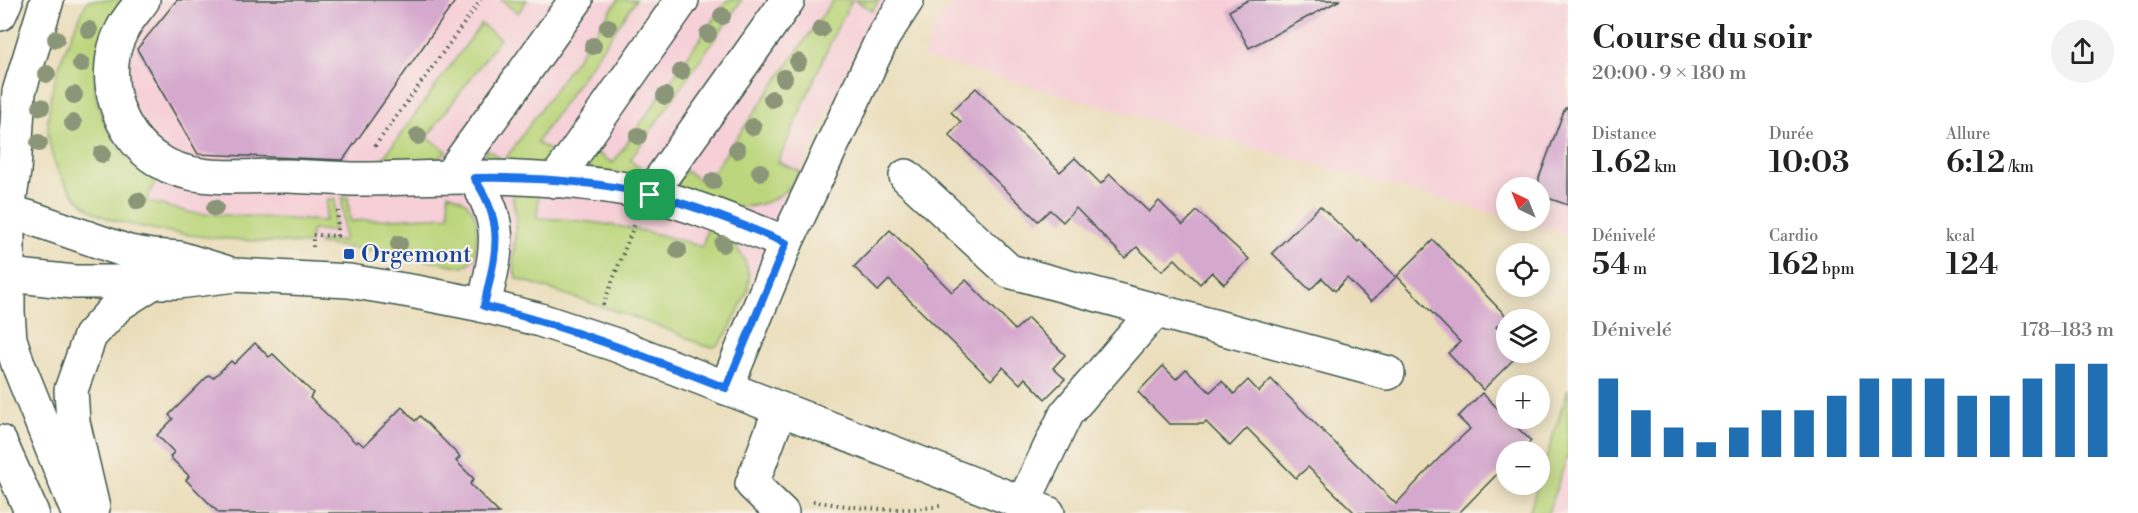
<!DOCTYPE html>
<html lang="fr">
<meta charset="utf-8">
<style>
body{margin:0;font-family:"Libre Bodoni",serif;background:#f2f2f2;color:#222;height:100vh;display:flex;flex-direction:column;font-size:22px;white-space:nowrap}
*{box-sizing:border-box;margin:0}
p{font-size:20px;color:#767676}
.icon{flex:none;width:33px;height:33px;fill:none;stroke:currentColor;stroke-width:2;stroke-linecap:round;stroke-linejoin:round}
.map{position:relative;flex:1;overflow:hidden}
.panel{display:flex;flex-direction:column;background:#fff;width:570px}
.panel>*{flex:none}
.needle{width:39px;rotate:317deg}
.controls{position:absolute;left:1496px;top:177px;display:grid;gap:12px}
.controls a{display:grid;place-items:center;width:54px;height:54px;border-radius:50%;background:#fff;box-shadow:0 3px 15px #0003;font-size:30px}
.pin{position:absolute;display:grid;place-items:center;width:51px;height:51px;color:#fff;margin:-26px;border-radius:12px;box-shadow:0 3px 9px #0006}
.round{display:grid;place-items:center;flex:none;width:63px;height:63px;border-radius:32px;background:#f2f2f2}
.summary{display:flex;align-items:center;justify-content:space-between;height:102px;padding:0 24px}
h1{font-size:33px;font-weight:600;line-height:45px}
.figures{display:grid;grid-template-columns:repeat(3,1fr);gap:9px;height:102px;padding:6px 24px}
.figures div{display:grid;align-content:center}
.figures b{font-size:30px;font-weight:600}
.figures small{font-size:16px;font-weight:400}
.figures p{font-size:16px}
.chart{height:168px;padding:12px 24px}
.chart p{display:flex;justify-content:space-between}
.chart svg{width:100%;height:108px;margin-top:6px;stroke:#1f6fb2;stroke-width:6}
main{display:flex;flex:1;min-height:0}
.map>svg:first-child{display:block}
.built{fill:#f6cfd7}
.green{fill:#bbd67b;stroke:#6d8a58;stroke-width:1.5}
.building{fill:#d5a8ce}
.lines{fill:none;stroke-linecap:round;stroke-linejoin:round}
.minor-casing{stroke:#3d5548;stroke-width:36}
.path{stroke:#3d5548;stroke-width:4;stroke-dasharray:1.5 4.5;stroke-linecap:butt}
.minor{stroke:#fff;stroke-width:33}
.tree{fill:#8b9678}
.route-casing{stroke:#fff;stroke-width:12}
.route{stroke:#1a73e8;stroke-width:8}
.transit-dot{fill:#1a4fb4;stroke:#f7f3e8;stroke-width:2}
.labels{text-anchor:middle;stroke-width:4.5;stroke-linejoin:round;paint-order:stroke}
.transit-label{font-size:24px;fill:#164399;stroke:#f7f3e8;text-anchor:start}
</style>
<main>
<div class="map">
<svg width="1568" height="513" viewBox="0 0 1568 513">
<rect width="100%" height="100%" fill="#f7f3e8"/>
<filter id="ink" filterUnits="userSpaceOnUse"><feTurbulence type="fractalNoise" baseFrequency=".0167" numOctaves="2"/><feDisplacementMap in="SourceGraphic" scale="12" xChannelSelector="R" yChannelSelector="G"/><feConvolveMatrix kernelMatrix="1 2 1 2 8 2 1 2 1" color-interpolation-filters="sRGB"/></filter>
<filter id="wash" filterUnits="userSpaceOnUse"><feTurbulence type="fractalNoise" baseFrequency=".008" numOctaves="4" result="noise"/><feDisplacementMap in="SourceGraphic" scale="24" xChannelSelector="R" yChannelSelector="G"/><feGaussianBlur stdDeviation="1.35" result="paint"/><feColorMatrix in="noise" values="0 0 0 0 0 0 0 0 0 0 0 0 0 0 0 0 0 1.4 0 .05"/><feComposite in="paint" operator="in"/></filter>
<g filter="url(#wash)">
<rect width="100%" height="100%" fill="#eaddba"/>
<g class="built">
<path d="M 88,0 L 888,0 L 860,40 L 729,330 L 720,343 L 709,347 L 636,318 L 523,279 L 482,269 L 436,263 L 362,249 L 185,235 L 110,219 L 95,212 L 79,200 L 58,172 L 50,151 L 47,130 L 55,81 L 68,41 Z"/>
<path d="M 954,0 L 1568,0 L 1568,234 L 1517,221 L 1539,220 L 1539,188 L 1506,188 L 1506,217 L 923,57 L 937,23 Z"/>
<path d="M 1568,389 L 1568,513 L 1529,513 L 1539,484 Z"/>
</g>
<g class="green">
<path d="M 88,0 L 127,0 C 120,17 113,34 105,51 C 102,58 97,65 96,72 C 89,110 122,165 157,178 L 146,201 L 192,213 L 325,221 L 327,199 L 335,199 L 334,231 L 312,230 L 309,242 L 307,244 C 255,241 204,239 153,229 C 134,225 113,222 96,213 C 83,205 72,194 64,181 C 27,125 62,53 88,0 Z"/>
<path d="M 501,0 L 527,0 L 518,13 Z"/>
<path d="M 618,0 L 636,0 L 537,142 L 556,155 L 545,168 L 481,162 L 487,149 L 504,161 Z"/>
<path d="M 727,0 L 742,0 L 630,160 L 648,174 L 644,179 L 589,169 L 588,161 L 594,151 L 613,163 Z"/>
<path d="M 833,0 L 852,0 L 836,30 L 778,162 L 799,171 C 789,197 759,210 732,206 C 714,203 695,192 678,186 L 678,181 L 686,171 L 705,183 Z"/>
<path d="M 855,0 L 879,0 L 872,11 Z"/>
<path d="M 481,24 L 500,39 L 427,137 L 447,151 C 423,174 409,167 379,164 Z"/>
<path d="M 539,192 L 537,218 C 594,220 648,229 702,247 L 709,223 L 730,236 L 745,261 L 749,275 L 748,290 L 729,330 L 720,343 L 714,347 L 704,346 L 677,333 L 636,318 L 516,278 L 513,263 L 516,217 L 512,194 Z"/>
<path d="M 448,193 C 483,205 477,228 475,258 L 464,267 L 362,249 L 319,244 L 320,240 L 344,241 L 342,198 L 348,197 L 350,221 L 449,216 Z"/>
<path d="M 1568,389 L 1568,454 L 1548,513 L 1529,513 Z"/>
</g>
<g id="blocks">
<g class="building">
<path d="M 177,0 L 456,0 L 343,160 L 198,154 L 137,49 Z"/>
<path d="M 1248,0 L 1340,0 L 1249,48 L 1229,11 Z"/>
<path d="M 976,88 L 1060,172 L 1075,158 L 1101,184 L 1110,174 L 1149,212 L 1159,201 L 1183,225 L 1197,211 L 1249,259 L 1224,284 L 1212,272 L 1200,284 L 1175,259 L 1162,271 L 1137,247 L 1125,258 L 1076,208 L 1063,222 L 1050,210 L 1038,221 L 949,135 L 961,122 L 951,112 Z"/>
<path d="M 1565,108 L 1568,108 L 1568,205 L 1539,195 L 1539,178 Z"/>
<path d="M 1320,206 L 1358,242 L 1360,240 L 1396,277 L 1371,302 L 1347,278 L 1335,291 L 1322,278 L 1310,290 L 1272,253 Z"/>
<path d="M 890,230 L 952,292 L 966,280 L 1015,330 L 1028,318 L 1065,355 L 1053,368 L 1065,379 L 1045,399 L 1025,378 L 1020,384 L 1003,367 L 991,380 L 889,280 L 878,291 L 854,267 Z"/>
<path d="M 1433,240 L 1507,317 L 1496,327 L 1506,338 L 1506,352 L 1520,353 L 1483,390 L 1448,353 L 1460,342 L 1397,276 Z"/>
<path d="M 255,343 L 269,357 L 273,354 L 313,393 L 310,398 L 356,443 L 358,441 L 364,446 L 402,407 L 415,421 L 420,416 L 460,457 L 456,461 L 474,479 L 470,484 L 499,513 L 219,513 L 186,480 L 189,476 L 170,457 L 174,452 L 157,435 L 173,419 L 169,415 L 209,375 L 213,378 L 231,361 L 234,364 Z"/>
<path d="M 1163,366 L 1176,379 L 1186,369 L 1210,392 L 1222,381 L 1234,394 L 1248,380 L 1259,392 L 1271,379 L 1396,504 L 1443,454 L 1470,429 L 1458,417 L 1482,393 L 1531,441 L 1520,452 L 1506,452 L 1506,465 L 1459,513 L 1355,513 L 1308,467 L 1296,478 L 1247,428 L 1230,446 L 1206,422 L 1204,424 L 1169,424 L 1138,392 Z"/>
</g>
</g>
</g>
<g filter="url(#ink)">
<use href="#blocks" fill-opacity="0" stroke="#3d5548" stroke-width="1.5"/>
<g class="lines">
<g class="minor-casing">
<g id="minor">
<path d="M 47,0 L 19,92 L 14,171 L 8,210 L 8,312 L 10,339 L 18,364 L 78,513"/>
<path d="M 143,0 C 136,10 127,19 122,30 C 98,74 117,136 159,161 C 196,184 247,175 288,176 C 309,177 330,178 352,179 C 407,179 463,175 519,178 C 563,180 607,184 649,194 C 696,206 741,225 786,243"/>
<path d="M 0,14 L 6,0"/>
<path d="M 906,176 L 1009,271 L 1388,373"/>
<path d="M 449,177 L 576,0"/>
<path d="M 474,178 C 507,226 495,254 484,306"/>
<path d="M 555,181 L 682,0"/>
<path d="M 650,194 L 788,0"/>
<path d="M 0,209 L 28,217 L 129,252 L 152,256 L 179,258 L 225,272"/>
<path d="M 0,274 L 74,282 L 178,282 L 235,275 L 349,281 L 416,292 L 477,304 L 537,319 L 616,345 L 1048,513"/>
<path d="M 726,388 L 786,243 L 883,37 L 907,0"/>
<path d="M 780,409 L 752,484 L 782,513"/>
<path d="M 0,442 L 32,513"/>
<path d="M 1023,503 L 1066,414 L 1155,311"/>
<path d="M 93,508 L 73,422 L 71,390 L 90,336 L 119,304 L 152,283"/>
</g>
</g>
<g class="path">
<path d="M 375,146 L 481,0"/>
<path d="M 313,247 L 313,235 L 337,236 L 338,211"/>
<path d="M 603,305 L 635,223"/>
<path d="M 813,501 C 855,508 898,513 940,506"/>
</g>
<use href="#minor" class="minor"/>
</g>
<g class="tree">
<circle cx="722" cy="16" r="9"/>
<circle cx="608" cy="27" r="9"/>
<circle cx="821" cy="29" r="9"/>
<circle cx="89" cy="30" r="9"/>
<circle cx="708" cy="34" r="9"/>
<circle cx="56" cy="39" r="9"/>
<circle cx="593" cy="46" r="9"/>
<circle cx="798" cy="62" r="9"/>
<circle cx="81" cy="64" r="9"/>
<circle cx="681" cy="72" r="9"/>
<circle cx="47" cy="74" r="9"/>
<circle cx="784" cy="78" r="9"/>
<circle cx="74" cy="95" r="9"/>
<circle cx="665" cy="96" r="9"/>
<circle cx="772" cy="99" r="9"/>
<circle cx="41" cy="107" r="9"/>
<circle cx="73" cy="123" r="9"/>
<circle cx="753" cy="127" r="9"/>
<circle cx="418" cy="136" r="9"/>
<circle cx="638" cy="136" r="9"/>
<circle cx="39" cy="143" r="9"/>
<circle cx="737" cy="150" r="9"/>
<circle cx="102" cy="154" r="9"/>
<circle cx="760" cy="172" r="9"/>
<circle cx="713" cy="181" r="9"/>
<circle cx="138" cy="201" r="9"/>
<circle cx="215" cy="208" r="9"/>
<circle cx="399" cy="244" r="9"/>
<circle cx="723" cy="244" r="9"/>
<circle cx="678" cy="250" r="9"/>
</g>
</g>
<g class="lines" filter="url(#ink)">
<g class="route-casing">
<path id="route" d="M 474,178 C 532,177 591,180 648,194 C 695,205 741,224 786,243 L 726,388 C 646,357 567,326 484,306 C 495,254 507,226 474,178 Z"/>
</g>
<use href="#route" class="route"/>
</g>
<rect class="transit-dot" x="343" y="248" width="12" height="12" rx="3"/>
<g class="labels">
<g class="transit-label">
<text x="361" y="262">Orgemont</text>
</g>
</g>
</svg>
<div class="controls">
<a><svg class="needle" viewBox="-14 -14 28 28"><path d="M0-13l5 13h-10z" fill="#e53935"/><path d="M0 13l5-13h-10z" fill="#767676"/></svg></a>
<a><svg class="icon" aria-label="locate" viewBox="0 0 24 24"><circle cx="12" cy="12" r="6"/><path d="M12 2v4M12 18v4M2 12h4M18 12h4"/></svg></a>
<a><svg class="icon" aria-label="layers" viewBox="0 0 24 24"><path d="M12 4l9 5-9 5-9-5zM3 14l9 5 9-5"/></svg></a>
<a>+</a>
<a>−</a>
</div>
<div class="pin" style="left:650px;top:195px;background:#1e9e55"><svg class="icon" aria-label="arrive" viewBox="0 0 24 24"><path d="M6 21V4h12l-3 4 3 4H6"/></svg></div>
</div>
<section class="panel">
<div class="summary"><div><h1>Course du soir</h1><p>20:00 · 9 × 180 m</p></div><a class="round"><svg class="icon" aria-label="share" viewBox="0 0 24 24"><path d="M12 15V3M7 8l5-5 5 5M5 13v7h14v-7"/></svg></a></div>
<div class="figures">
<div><p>Distance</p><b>1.62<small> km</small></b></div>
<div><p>Durée</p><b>10:03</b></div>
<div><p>Allure</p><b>6:12<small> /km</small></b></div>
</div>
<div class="figures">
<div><p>Dénivelé</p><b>54<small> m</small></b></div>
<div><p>Cardio</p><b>162<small> bpm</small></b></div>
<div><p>kcal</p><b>124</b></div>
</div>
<div class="chart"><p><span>Dénivelé</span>178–183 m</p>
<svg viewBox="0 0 160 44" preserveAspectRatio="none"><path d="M5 44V12M15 44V25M25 44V32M35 44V38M45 44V32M55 44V25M65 44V25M75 44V19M85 44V12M95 44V12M105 44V12M115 44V19M125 44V19M135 44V12M145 44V6M155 44V6"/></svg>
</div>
</section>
</main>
